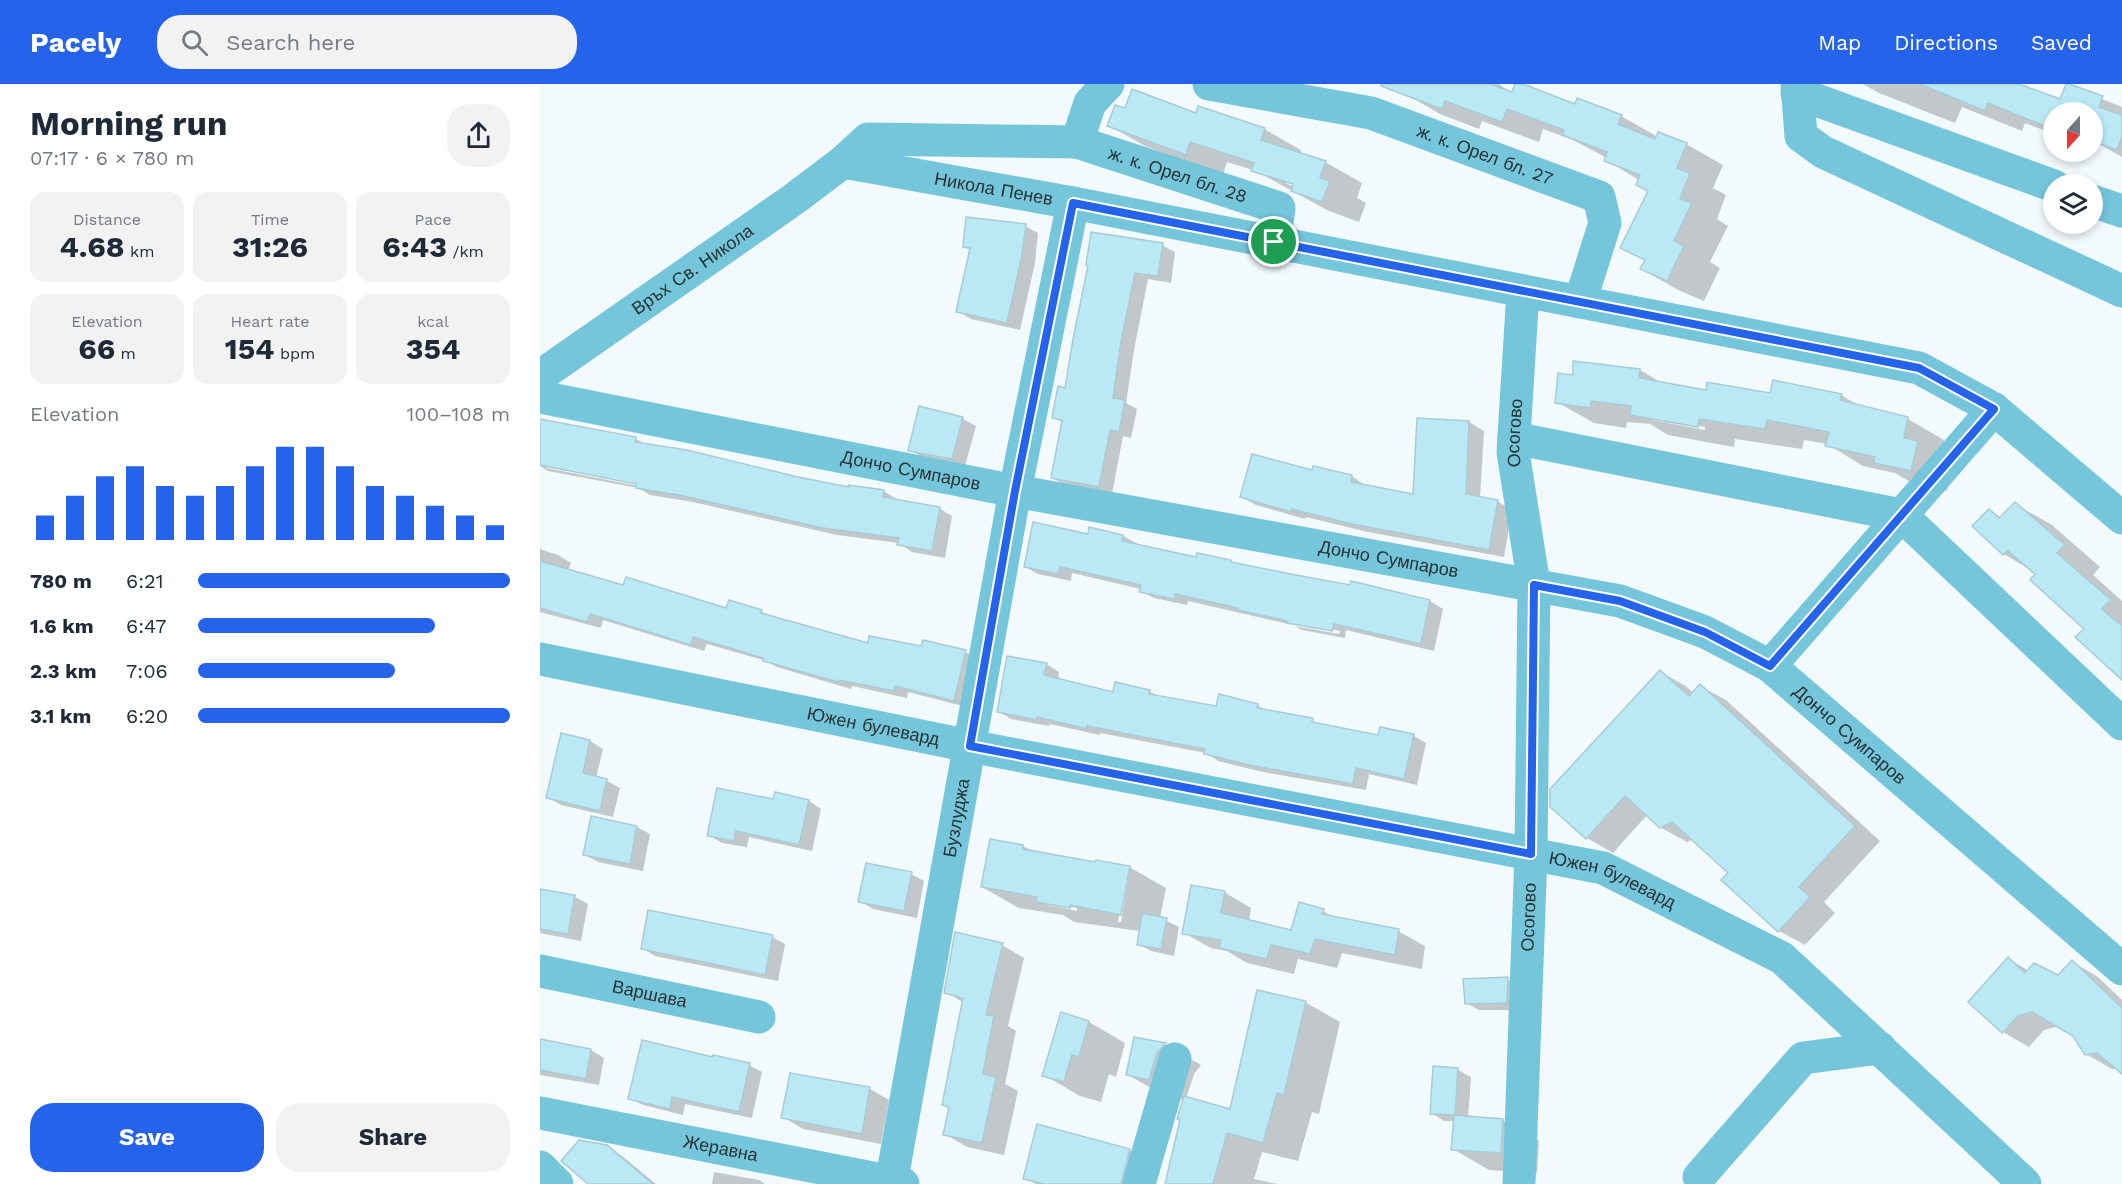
<!DOCTYPE html>
<meta charset="utf-8">
<style>
body{margin:0;font-family:"Work Sans",sans-serif;background:#f2f2f3;color:#1f2937;height:100vh;display:flex;flex-direction:column;font-size:22px;white-space:nowrap}
*{box-sizing:border-box;margin:0}
p{font-size:20px;color:#747a83}
.icon{flex:none;width:33px;height:33px;fill:none;stroke:currentColor;stroke-width:2;stroke-linecap:round;stroke-linejoin:round}
.map{position:relative;flex:1;overflow:hidden}
.sheet{display:flex;flex-direction:column;background:#fff;width:540px}
.sheet>*{flex:none}
.needle{width:39px;rotate:201deg}
.fabs{position:absolute;left:1503px;top:18px;display:grid;gap:12px}
.fabs a{display:grid;place-items:center;width:60px;height:60px;border-radius:50%;background:#fff;box-shadow:0 3px 9px #0003;font-size:30px}
.pin{position:absolute;display:grid;place-items:center;width:51px;height:51px;color:#fff;margin:-26px;border:3px solid #fff;border-radius:50%;box-shadow:0 2px 6px #0007}
.round{display:grid;place-items:center;flex:none;width:63px;height:63px;border-radius:24px;background:#f2f2f3}
.summary{display:flex;align-items:center;justify-content:space-between;height:102px;padding:0 30px}
h1{font-size:33px;font-weight:700;line-height:45px}
.metrics{display:grid;grid-template-columns:repeat(3,1fr);gap:9px;height:102px;padding:6px 30px}
.metrics div{display:grid;align-content:center;border-radius:15px;background:#f2f2f3;text-align:center}
.metrics b{font-size:30px;font-weight:700}
.metrics small{font-size:16px;font-weight:400}
.metrics p{font-size:16px}
.chart{height:168px;padding:12px 30px}
.chart p{display:flex;justify-content:space-between}
.chart svg{width:100%;height:108px;margin-top:6px;stroke:#2563eb;stroke-width:6}
.action{display:flex;gap:12px;margin-top:auto;padding:12px 30px}
.action a{flex:1;height:69px;border-radius:24px;background:#2563eb;color:#fff;font-size:24px;font-weight:700;line-height:69px;text-align:center}
.action a+a{background:#f2f2f3;color:#1f2937}
ul{padding:0 30px;list-style:none;font-size:20px}
li{display:grid;grid-template-columns:96px 72px 1fr;align-items:center;height:45px}
li i{height:15px;border-radius:8px;background:#2563eb}
header{display:flex;align-items:center;gap:36px;box-sizing:border-box;height:84px;padding:0 30px;background:#2563eb;color:#fff}
header strong{font-size:28px}
nav{display:flex;gap:33px;margin-inline-start:auto;font-size:21px}
.search{width:420px;height:54px;background:#f2f2f3;display:flex;align-items:center;gap:15px;box-sizing:border-box;padding:0 21px;border-radius:24px;color:#747a83;font-size:22px}
main{display:flex;flex:1;min-height:0}
.map>svg:first-child{display:block}
.shadow{fill:#0003;fill-rule:evenodd}
.building{fill:#bae9f5;stroke:#a9cbd5;stroke-width:1.5}
.lines{fill:none;stroke-linecap:round;stroke-linejoin:round}
.minor{stroke:#75c6db;stroke-width:33}
.route-casing{stroke:#fff;stroke-width:12}
.route{stroke:#2563eb;stroke-width:8}
.labels{text-anchor:middle;stroke-width:5;stroke-linejoin:round;paint-order:stroke}
.street-label{font-size:18px;fill:#253336;stroke:#f3fafc}
</style>
<header>
<strong>Pacely</strong>
<div class="search"><svg class="icon" aria-label="search" viewBox="0 0 24 24"><circle cx="10" cy="10" r="6"/><path d="M15 15l6 6"/></svg>Search here</div>
<nav><a>Map</a><a>Directions</a><a>Saved</a></nav>
</header>
<main>
<section class="sheet">
<div class="summary"><div><h1>Morning run</h1><p>07:17 · 6 × 780 m</p></div><a class="round"><svg class="icon" aria-label="share" viewBox="0 0 24 24"><path d="M12 15V3M7 8l5-5 5 5M5 13v7h14v-7"/></svg></a></div>
<div class="metrics">
<div><p>Distance</p><b>4.68<small> km</small></b></div>
<div><p>Time</p><b>31:26</b></div>
<div><p>Pace</p><b>6:43<small> /km</small></b></div>
</div>
<div class="metrics">
<div><p>Elevation</p><b>66<small> m</small></b></div>
<div><p>Heart rate</p><b>154<small> bpm</small></b></div>
<div><p>kcal</p><b>354</b></div>
</div>
<div class="chart"><p><span>Elevation</span>100–108 m</p>
<svg viewBox="0 0 160 44" preserveAspectRatio="none"><path d="M5 44V34M15 44V26M25 44V18M35 44V14M45 44V22M55 44V26M65 44V22M75 44V14M85 44V6M95 44V6M105 44V14M115 44V22M125 44V26M135 44V30M145 44V34M155 44V38"/></svg>
</div>
<ul>
<li><b>780 m</b>6:21<i style="width:100%"></i></li>
<li><b>1.6 km</b>6:47<i style="width:76%"></i></li>
<li><b>2.3 km</b>7:06<i style="width:63%"></i></li>
<li><b>3.1 km</b>6:20<i style="width:100%"></i></li>
</ul>
<div class="action"><a>Save</a><a>Share</a></div>
</section>
<div class="map">
<svg width="1582" height="1100" viewBox="0 0 1582 1100">
<rect width="100%" height="100%" fill="#f3fafc"/>
<g class="shadow">
<path d="M 867,0 L 959,0 L 972,10 L 977,0 L 978,0 L 1036,22 L 1081,32 L 1118,53 L 1146,60 L 1183,81 L 1173,104 L 1186,111 L 1177,135 L 1188,142 L 1170,178 L 1180,184 L 1164,217 L 1138,206 L 1102,185 L 1106,177 L 1082,163 L 1110,108 L 1099,96 L 1066,76 L 1067,74 L 1033,56 L 1003,45 L 999,58 L 942,37 L 939,45 L 900,30 L 864,9 Z"/>
<path d="M 1323,0 L 1480,0 L 1521,17 L 1527,1 L 1582,23 L 1582,73 L 1552,56 L 1552,28 L 1514,28 L 1514,50 L 1485,39 L 1482,47 L 1422,23 L 1415,39 L 1339,9 Z"/>
<path d="M 586,26 L 657,31 L 724,45 L 761,66 L 760,70 L 785,78 L 822,99 L 817,114 L 826,119 L 819,138 L 789,127 L 716,87 L 687,78 L 683,91 L 605,62 L 568,41 ZM 743,95 L 761,101 L 760,104 L 747,100 Z"/>
<path d="M 485,142 L 498,149 L 495,179 L 480,246 L 431,235 L 418,227 L 431,166 L 424,163 Z"/>
<path d="M 622,161 L 635,168 L 631,199 L 608,195 L 594,266 L 586,319 L 597,325 L 591,354 L 583,352 L 572,410 L 525,401 L 512,394 L 523,339 L 513,333 L 527,306 L 549,182 Z"/>
<path d="M 1100,286 L 1124,300 L 1167,308 L 1232,311 L 1301,311 L 1321,323 L 1368,335 L 1404,356 L 1401,373 L 1414,380 L 1407,407 L 1372,399 L 1355,389 L 1323,382 L 1287,360 L 1264,356 L 1262,365 L 1195,355 L 1194,363 L 1128,351 L 1110,340 L 1087,338 L 1086,344 L 1054,339 L 1017,318 L 1034,293 ZM 1109,333 L 1165,343 L 1165,346 L 1113,336 Z"/>
<path d="M 381,324 L 423,335 L 436,342 L 425,382 L 382,373 L 370,366 Z"/>
<path d="M 879,335 L 929,338 L 944,347 L 940,414 L 957,417 L 972,426 L 964,473 L 828,448 L 766,433 L 765,435 L 716,421 L 701,413 L 773,388 L 774,383 L 812,392 L 826,402 L 875,412 Z"/>
<path d="M 3,337 L 96,355 L 107,361 L 310,405 L 344,407 L 356,415 L 356,417 L 399,424 L 412,432 L 405,474 L 372,468 L 359,459 L 297,451 L 153,418 L 110,411 L 98,404 L 8,387 L 0,382 L 0,353 ZM 7,381 L 104,400 L 103,403 L 7,384 Z"/>
<path d="M 1475,420 L 1512,441 L 1560,483 L 1553,491 L 1582,517 L 1582,594 L 1546,545 L 1497,490 L 1464,470 L 1450,426 L 1462,434 Z"/>
<path d="M 551,445 L 583,452 L 596,459 L 595,462 L 657,475 L 691,477 L 697,481 L 812,502 L 812,498 L 890,517 L 903,525 L 894,567 L 806,546 L 805,554 L 762,546 L 755,542 L 799,550 L 800,547 L 750,538 L 753,541 L 648,517 L 647,521 L 614,514 L 601,507 L 601,505 L 532,489 L 531,497 L 498,490 L 485,483 L 549,451 Z"/>
<path d="M 0,465 L 18,471 L 31,479 L 28,486 L 84,503 L 187,526 L 221,527 L 232,534 L 329,561 L 425,568 L 438,575 L 427,623 L 368,608 L 367,614 L 312,602 L 311,605 L 237,583 L 227,577 L 167,560 L 164,567 L 63,536 L 61,544 L 0,528 Z"/>
<path d="M 506,580 L 519,588 L 518,596 L 574,610 L 609,607 L 620,613 L 677,624 L 717,621 L 729,628 L 772,636 L 782,642 L 839,653 L 874,652 L 886,659 L 877,701 L 829,690 L 826,706 L 723,688 L 678,677 L 666,669 L 560,649 L 560,651 L 510,640 L 509,642 L 471,635 L 458,627 Z"/>
<path d="M 1120,588 L 1146,602 L 1153,609 L 1160,602 L 1186,616 L 1340,757 L 1284,818 L 1295,829 L 1265,861 L 1239,847 L 1190,789 L 1153,755 L 1147,758 L 1120,743 L 1107,731 L 1073,769 L 1047,754 L 1012,722 Z"/>
<path d="M 22,651 L 50,657 L 63,665 L 56,694 L 67,697 L 80,704 L 73,733 L 21,721 L 8,713 Z"/>
<path d="M 235,716 L 269,717 L 281,725 L 272,767 L 209,753 L 207,763 L 182,759 L 169,751 Z"/>
<path d="M 52,734 L 97,743 L 110,750 L 103,787 L 58,778 L 45,771 Z"/>
<path d="M 483,762 L 494,768 L 589,783 L 626,804 L 620,834 L 639,843 L 634,872 L 611,867 L 598,860 L 600,847 L 534,838 L 523,831 L 479,824 L 442,803 ZM 585,797 L 588,797 L 581,838 L 578,838 ZM 504,818 L 537,824 L 537,827 L 508,821 Z"/>
<path d="M 371,790 L 384,797 L 377,834 L 333,825 L 320,817 Z"/>
<path d="M 0,806 L 35,813 L 48,820 L 41,857 L 0,849 Z"/>
<path d="M 684,808 L 711,824 L 709,837 L 752,848 L 783,827 L 796,834 L 858,847 L 885,862 L 882,885 L 802,869 L 797,884 L 758,875 L 754,890 L 707,879 L 687,867 L 671,864 L 644,849 Z"/>
<path d="M 232,853 L 245,860 L 238,897 L 115,872 L 102,864 Z"/>
<path d="M 462,861 L 484,874 L 468,942 L 476,947 L 465,1000 L 478,1007 L 464,1071 L 427,1063 L 405,1050 L 411,1024 L 403,1020 L 424,919 L 406,908 Z"/>
<path d="M 1469,875 L 1489,887 L 1518,893 L 1532,878 L 1558,893 L 1582,916 L 1582,988 L 1577,984 L 1572,985 L 1546,970 L 1534,951 L 1519,942 L 1504,946 L 1489,963 L 1463,948 L 1430,918 Z"/>
<path d="M 967,895 L 980,902 L 979,926 L 939,926 L 926,919 Z"/>
<path d="M 765,918 L 800,938 L 779,1030 L 772,1028 L 758,1077 L 722,1068 L 714,1095 L 737,1100 L 626,1100 L 642,1036 L 644,1016 L 625,1012 L 588,991 L 595,955 L 625,961 L 661,981 L 654,990 L 646,1015 L 691,1027 Z"/>
<path d="M 549,938 L 585,959 L 576,993 L 569,990 L 561,1018 L 540,1012 L 504,991 Z"/>
<path d="M 0,957 L 51,966 L 64,974 L 59,1001 L 0,991 Z"/>
<path d="M 174,975 L 209,981 L 222,988 L 212,1034 L 145,1020 L 143,1031 L 103,1021 L 90,1014 Z"/>
<path d="M 918,986 L 931,993 L 928,1034 L 962,1036 L 999,1057 L 997,1089 L 949,1086 L 913,1065 L 915,1037 L 904,1037 L 891,1029 Z"/>
<path d="M 251,990 L 330,1005 L 349,1016 L 341,1060 L 263,1045 L 243,1033 Z"/>
<path d="M 66,1063 L 82,1072 L 116,1100 L 50,1100 Z"/>
<path d="M 589,1066 L 602,1074 L 594,1100 L 496,1100 L 485,1094 Z"/>
<path d="M 174,1088 L 219,1096 L 225,1100 L 172,1100 Z"/>
</g>
<g class="building">
<path d="M 841,0 L 950,0 L 972,8 L 975,0 L 983,0 L 1035,20 L 1037,14 L 1082,31 L 1078,40 L 1115,55 L 1118,48 L 1147,59 L 1137,84 L 1150,89 L 1140,115 L 1152,119 L 1134,157 L 1144,162 L 1127,197 L 1100,185 L 1105,176 L 1080,164 L 1108,107 L 1096,101 L 1100,91 L 1064,77 L 1067,68 L 1022,51 L 1024,46 L 967,25 L 962,38 L 905,17 L 902,25 L 841,2 Z"/>
<path d="M 1380,0 L 1479,0 L 1520,15 L 1526,0 L 1529,0 L 1563,12 L 1559,23 L 1582,31 L 1582,53 L 1577,66 L 1552,57 L 1552,28 L 1514,28 L 1512,45 L 1448,19 L 1445,27 Z"/>
<path d="M 592,5 L 656,29 L 658,22 L 725,44 L 721,56 L 786,77 L 780,94 L 790,97 L 782,118 L 751,107 L 753,100 L 711,87 L 714,79 L 650,58 L 646,71 L 567,42 L 575,21 L 585,24 Z"/>
<path d="M 426,133 L 486,140 L 482,171 L 467,239 L 416,228 L 430,164 L 423,163 Z"/>
<path d="M 551,148 L 623,159 L 618,192 L 595,189 L 581,258 L 573,314 L 585,316 L 579,348 L 570,346 L 559,403 L 511,394 L 522,336 L 512,334 L 518,302 L 525,304 L 533,255 L 548,182 L 546,181 Z"/>
<path d="M 1033,277 L 1100,285 L 1099,294 L 1166,306 L 1167,298 L 1230,309 L 1233,296 L 1302,310 L 1300,316 L 1368,333 L 1364,354 L 1378,357 L 1371,387 L 1334,379 L 1335,373 L 1285,362 L 1289,348 L 1227,336 L 1225,345 L 1159,335 L 1158,343 L 1090,331 L 1091,322 L 1051,317 L 1050,324 L 1015,319 L 1018,289 L 1033,291 Z"/>
<path d="M 379,322 L 423,333 L 412,375 L 368,367 Z"/>
<path d="M 877,334 L 929,337 L 926,410 L 958,416 L 949,466 L 812,440 L 751,425 L 751,428 L 700,413 L 712,370 L 772,386 L 773,382 L 812,391 L 811,398 L 873,410 Z"/>
<path d="M 0,335 L 96,353 L 95,358 L 147,366 L 258,393 L 309,403 L 309,401 L 344,406 L 343,413 L 400,423 L 392,467 L 357,461 L 359,454 L 283,444 L 139,411 L 96,404 L 96,400 L 0,381 Z"/>
<path d="M 1475,418 L 1525,461 L 1517,469 L 1571,516 L 1562,525 L 1582,542 L 1582,596 L 1535,553 L 1544,545 L 1490,496 L 1495,490 L 1468,467 L 1463,471 L 1432,442 L 1449,425 L 1459,434 Z"/>
<path d="M 493,438 L 548,450 L 549,443 L 583,451 L 582,457 L 656,473 L 657,469 L 691,476 L 691,478 L 756,491 L 810,501 L 811,497 L 890,516 L 881,560 L 794,540 L 792,547 L 747,539 L 748,537 L 698,526 L 698,524 L 635,510 L 634,515 L 599,508 L 601,501 L 520,483 L 518,490 L 484,483 Z"/>
<path d="M 0,477 L 83,501 L 86,493 L 186,524 L 189,516 L 222,526 L 221,529 L 328,559 L 329,552 L 381,562 L 383,556 L 426,566 L 414,617 L 355,602 L 354,607 L 299,596 L 298,598 L 223,577 L 223,574 L 153,553 L 151,561 L 50,530 L 47,538 L 0,524 Z"/>
<path d="M 467,572 L 507,579 L 504,591 L 573,608 L 575,598 L 610,606 L 609,610 L 676,622 L 679,610 L 718,620 L 717,624 L 773,634 L 772,638 L 838,651 L 840,643 L 874,650 L 864,695 L 816,684 L 813,700 L 709,681 L 664,670 L 665,665 L 547,642 L 547,645 L 497,633 L 497,636 L 457,628 Z"/>
<path d="M 1120,586 L 1149,612 L 1160,600 L 1315,742 L 1259,803 L 1270,813 L 1238,848 L 1181,796 L 1188,789 L 1132,738 L 1120,744 L 1085,712 L 1046,755 L 1010,723 L 1010,705 Z"/>
<path d="M 21,649 L 50,656 L 43,689 L 67,695 L 60,727 L 6,714 Z"/>
<path d="M 177,704 L 233,715 L 235,708 L 269,716 L 259,761 L 196,747 L 194,757 L 167,752 Z"/>
<path d="M 51,732 L 97,742 L 90,780 L 43,771 Z"/>
<path d="M 450,755 L 483,761 L 483,765 L 555,778 L 556,776 L 590,782 L 581,831 L 530,821 L 530,824 L 496,818 L 497,813 L 441,803 Z"/>
<path d="M 326,779 L 372,788 L 364,827 L 318,818 Z"/>
<path d="M 651,801 L 685,807 L 681,829 L 751,846 L 759,818 L 784,825 L 782,830 L 859,845 L 855,871 L 775,855 L 770,870 L 731,861 L 727,875 L 679,864 L 681,856 L 642,850 Z"/>
<path d="M 0,805 L 35,811 L 28,850 L 0,845 Z"/>
<path d="M 108,826 L 233,851 L 225,891 L 101,865 Z"/>
<path d="M 602,829 L 627,834 L 621,865 L 597,861 Z"/>
<path d="M 415,848 L 463,859 L 446,931 L 454,932 L 443,990 L 456,993 L 442,1059 L 403,1051 L 409,1023 L 402,1021 L 423,914 L 404,909 Z"/>
<path d="M 1468,873 L 1485,889 L 1494,879 L 1518,891 L 1532,876 L 1582,924 L 1582,990 L 1557,969 L 1545,971 L 1533,952 L 1492,928 L 1478,932 L 1462,949 L 1428,918 Z"/>
<path d="M 968,893 L 967,919 L 925,920 L 923,895 Z"/>
<path d="M 717,906 L 766,917 L 744,1011 L 737,1009 L 723,1059 L 687,1049 L 673,1100 L 625,1100 L 640,1036 L 637,1035 L 644,1012 L 690,1025 Z"/>
<path d="M 521,928 L 549,937 L 539,973 L 532,971 L 524,998 L 502,992 Z"/>
<path d="M 594,953 L 626,959 L 617,969 L 609,996 L 586,991 Z"/>
<path d="M 0,955 L 51,965 L 46,995 L 0,986 Z"/>
<path d="M 102,956 L 173,973 L 173,971 L 210,979 L 199,1028 L 132,1013 L 130,1025 L 88,1015 Z"/>
<path d="M 893,982 L 918,984 L 915,1031 L 890,1030 Z"/>
<path d="M 250,989 L 330,1003 L 322,1050 L 241,1034 Z"/>
<path d="M 914,1031 L 963,1035 L 961,1069 L 911,1066 Z"/>
<path d="M 497,1040 L 590,1065 L 581,1100 L 504,1100 L 483,1095 Z"/>
<path d="M 39,1056 L 67,1061 L 113,1100 L 48,1100 L 21,1077 Z"/>
</g>
<g class="lines">
<g class="minor">
<path id="s1" d="M 669,0 L 831,29 L 1059,113 L 1065,139 L 1040,218"/>
<path d="M 1257,0 L 1261,52 L 1283,68 L 1582,207"/>
<path d="M 1257,9 L 1514,102"/>
<path d="M 537,58 L 550,19 L 568,0"/>
<path id="s2" d="M 303,78 L 533,119 L 1379,284 L 1454,325 L 1582,434"/>
<path d="M 1552,117 L 1582,127"/>
<path id="s3" d="M 0,292 L 254,115 L 303,78 L 328,55 L 537,58 L 739,124 L 734,158"/>
<path id="s4" d="M 0,313 L 475,407 L 1080,517 L 1165,548 L 1230,582 L 1582,885"/>
<path d="M 974,354 L 1361,431 L 1582,640"/>
<path id="s5" d="M 0,575 L 430,662 L 1063,784 L 1242,874 L 1485,1100"/>
<path d="M 1230,582 L 1454,325"/>
<path id="s6" d="M 0,887 L 219,933"/>
<path id="s7" d="M 0,1029 L 363,1100"/>
<path d="M 0,1083 L 17,1100"/>
<path d="M 1159,1093 L 1263,974 L 1340,964"/>
<path id="s8" d="M 351,1100 L 475,407 L 533,119"/>
<path d="M 599,1100 L 635,975"/>
<path id="s9" d="M 979,1100 L 991,770 L 994,501 L 973,368 L 983,207"/>
</g>
</g>
<g class="lines">
<g class="route-casing">
<path id="route" d="M 533,119 L 1379,284 L 1454,325 L 1230,582 L 1165,548 L 1080,517 L 994,501 L 991,770 L 430,662 L 475,407 Z"/>
</g>
<use href="#route" class="route"/>
</g>
<g class="labels">
<g class="street-label">
<text dy="6" stroke="none"><textPath href="#s1" startOffset="286">ж. к. Орел бл. 27</textPath></text>
<text dy="6" stroke="none"><textPath href="#s3" startOffset="720">ж. к. Орел бл. 28</textPath></text>
<text dy="6" stroke="none"><textPath href="#s2" startOffset="153">Никола Пенев</textPath></text>
<text dy="6" stroke="none"><textPath href="#s3" startOffset="186">Връх Св. Никола</textPath></text>
<text dy="6" stroke="none"><textPath href="#s9" startOffset="753">Осогово</textPath></text>
<text dy="6" stroke="none"><textPath href="#s4" startOffset="378">Дончо Сумпаров</textPath></text>
<text dy="6" stroke="none"><textPath href="#s4" startOffset="864">Дончо Сумпаров</textPath></text>
<text dy="6" stroke="none"><textPath href="#s5" startOffset="340">Южен булевард</textPath></text>
<text dy="6" stroke="none"><textPath href="#s4" startOffset="1368">Дончо Сумпаров</textPath></text>
<text dy="6" stroke="none"><textPath href="#s8" startOffset="372">Бузлуджа</textPath></text>
<text dy="6" stroke="none"><textPath href="#s5" startOffset="1096">Южен булевард</textPath></text>
<text dy="6" stroke="none"><textPath href="#s9" startOffset="267">Осогово</textPath></text>
<text dy="6" stroke="none"><textPath href="#s6" startOffset="112">Варшава</textPath></text>
<text dy="6" stroke="none"><textPath href="#s7" startOffset="184">Жеравна</textPath></text>
</g>
</g>
</svg>
<div class="fabs">
<a><svg class="needle" viewBox="-14 -14 28 28"><path d="M0-13l5 13h-10z" fill="#e53935"/><path d="M0 13l5-13h-10z" fill="#747a83"/></svg></a>
<a><svg class="icon" aria-label="layers" viewBox="0 0 24 24"><path d="M12 4l9 5-9 5-9-5zM3 14l9 5 9-5"/></svg></a>
</div>
<div class="pin" style="left:734px;top:158px;background:#1e9e55"><svg class="icon" aria-label="arrive" viewBox="0 0 24 24"><path d="M6 21V4h12l-3 4 3 4H6"/></svg></div>
</div>
</main>
